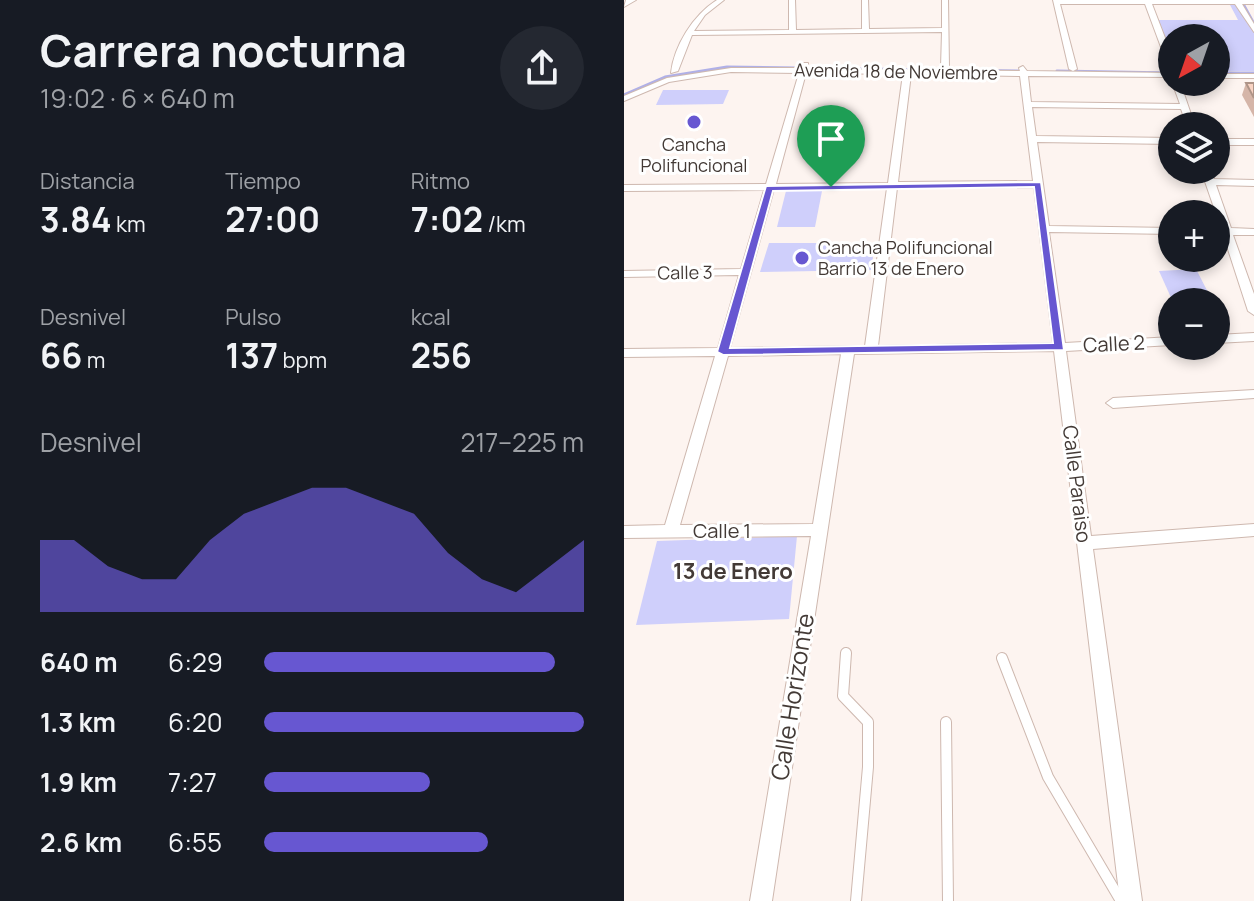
<!DOCTYPE html>
<html lang="es">
<meta charset="utf-8">
<style>
body{margin:0;font-family:Manrope,sans-serif;background:#242831;color:#f1f3f6;height:100vh;display:flex;flex-direction:column;font-size:30px;white-space:nowrap}
*{box-sizing:border-box;margin:0}
p{font-size:26px;color:#9ea1a6}
.icon{flex:none;width:44px;height:44px;fill:none;stroke:currentColor;stroke-width:2;stroke-linecap:round;stroke-linejoin:round}
.map{position:relative;flex:1;overflow:hidden}
.drawer{display:flex;flex-direction:column;background:#171b24;width:624px}
.drawer>*{flex:none}
.needle{width:52px;rotate:220deg}
.fabs{position:absolute;left:534px;top:24px;display:grid;gap:16px}
.fabs a{display:grid;place-items:center;width:72px;height:72px;border-radius:50%;background:#171b24;box-shadow:0 4px 12px #0003;font-size:40px}
.pin{position:absolute;display:grid;place-items:center;width:68px;height:68px;color:#fff;margin:-82px -34px;border-radius:50% 50% 50% 0;rotate:-45deg;box-shadow:0 0 8px #0007}
.pin .icon{rotate:45deg}
.round{display:grid;place-items:center;flex:none;width:84px;height:84px;border-radius:42px;background:#242831}
.head{display:flex;align-items:center;justify-content:space-between;height:136px;padding:0 40px}
h1{font-size:44px;font-weight:700;line-height:60px}
.figures{display:grid;grid-template-columns:repeat(3,1fr);gap:12px;height:136px;padding:8px 40px}
.figures div{display:grid;align-content:center}
.figures b{font-size:34px;font-weight:700}
.figures small{font-size:22px;font-weight:400}
.figures p{font-size:22px}
.chart{height:224px;padding:16px 40px}
.chart p{display:flex;justify-content:space-between}
.chart svg{width:100%;height:144px;margin-top:8px;fill:#6757d1;opacity:.7}
ul{padding:0 40px;list-style:none;font-size:26px}
li{display:grid;grid-template-columns:128px 96px 1fr;align-items:center;height:60px}
li i{height:20px;border-radius:10px;background:#6757d1}
main{display:flex;flex:1;min-height:0}
.map>svg:first-child{display:block}
.green{fill:#cfcffb}
.lines{fill:none;stroke-linecap:round;stroke-linejoin:round}
.stream{stroke:#b0b0e7;stroke-width:3}
.service-casing{stroke:#ceb8af;stroke-width:12}
.minor-casing{stroke:#ceb8af;stroke-width:2}
.secondary-casing{stroke:#ceb8af;stroke-width:2}
.service{stroke:#fff;stroke-width:10}
.minor{fill:#fff;fill-rule:evenodd}
.secondary{fill:#fff;fill-rule:evenodd}
.wall{fill:#d5b5a8}
.building{fill:#f8d3c3;stroke:#ae9488;stroke-width:2}
.route{fill:#6757d1;stroke:#fff;stroke-width:2;fill-rule:evenodd}
.poi-dot{fill:#6757d1;stroke:#fff;stroke-width:3}
.labels{text-anchor:middle;stroke-width:6;stroke-linejoin:round;paint-order:stroke}
.far-street-label{font-size:18px;fill:#433a36;stroke:#fff}
.far-poi-label{font-size:18px;fill:#433a36;stroke:#fff}
.street-label{font-size:20px;fill:#433a36;stroke:#fff}
.neighbourhood-label{font-size:22px;font-weight:bold;fill:#433a36;stroke:#fff}
.near-street-label{font-size:24px;fill:#433a36;stroke:#fff}
</style>
<main>
<section class="drawer">
<div class="head"><div><h1>Carrera nocturna</h1><p>19:02 · 6 × 640 m</p></div><a class="round"><svg class="icon" aria-label="share" viewBox="0 0 24 24"><path d="M12 15V3M7 8l5-5 5 5M5 13v7h14v-7"/></svg></a></div>
<div class="figures">
<div><p>Distancia</p><b>3.84<small> km</small></b></div>
<div><p>Tiempo</p><b>27:00</b></div>
<div><p>Ritmo</p><b>7:02<small> /km</small></b></div>
</div>
<div class="figures">
<div><p>Desnivel</p><b>66<small> m</small></b></div>
<div><p>Pulso</p><b>137<small> bpm</small></b></div>
<div><p>kcal</p><b>256</b></div>
</div>
<div class="chart"><p><span>Desnivel</span>217–225 m</p>
<svg viewBox="0 0 160 44" preserveAspectRatio="none"><path d="M0 44V22L10 22L20 30L30 34L40 34L50 22L60 14L70 10L80 6L90 6L100 10L110 14L120 26L130 34L140 38L150 30L160 22V44z"/></svg>
</div>
<ul>
<li><b>640 m</b>6:29<i style="width:91%"></i></li>
<li><b>1.3 km</b>6:20<i style="width:100%"></i></li>
<li><b>1.9 km</b>7:27<i style="width:52%"></i></li>
<li><b>2.6 km</b>6:55<i style="width:70%"></i></li>
</ul>
</section>
<div class="map">
<svg width="630" height="901" viewBox="0 0 630 901">
<rect width="100%" height="100%" fill="#fdf4f0"/>
<g class="green">
<path d="M 605,3 L 613,3 L 630,31 L 630,71 L 592,71 L 592,38 L 548,38 L 548,58 L 531,20 L 614,20 Z"/>
<path d="M 39,90 L 105,90 L 99,104 L 32,105 Z"/>
<path d="M 162,191 L 198,191 L 191,227 L 153,227 Z"/>
<path d="M 145,243 L 250,243 L 248,270 L 136,272 Z"/>
<path d="M 572,269 L 589,302 L 549,302 L 535,271 Z"/>
<path d="M 173,536 L 165,619 L 12,625 L 33,541 Z"/>
</g>
<g class="lines">
<g class="stream">
<path d="M 618,2 L 630,24"/>
<path d="M 433,71 L 548,73"/>
<path d="M 592,73 L 630,73"/>
<path d="M 0,95 L 41,77 L 103,67 L 399,71"/>
</g>
<g class="service-casing">
<g id="service">
<path d="M 222,653 L 219,696 L 244,722 L 244,767 L 232,901"/>
<path d="M 378,658 L 424,777 L 497,901"/>
<path d="M 322,722 L 324,901"/>
</g>
</g>
<g class="minor-casing">
<g id="minor">
<path d="M 93,0 L 100,0 L 81,15 L 70,31 L 165,30 L 165,0 L 171,0 L 172,30 L 238,29 L 238,0 L 244,0 L 245,29 L 318,28 L 318,0 L 324,0 L 325,67 L 321,69 L 317,67 L 318,32 L 68,35 L 54,71 L 47,73 C 50,46 69,15 93,0 Z"/>
<path d="M 429,0 L 630,0 L 630,4 L 618,4 L 630,24 L 630,32 L 611,4 L 528,4 L 548,56 L 548,68 L 544,66 L 521,4 L 436,4 L 453,69 L 449,71 L 445,69 Z"/>
<path d="M 178,63 L 184,63 L 184,69 L 396,71 L 395,68 L 399,66 L 403,71 L 548,73 L 548,77 L 404,76 L 407,102 L 556,104 L 548,82 L 556,82 L 571,126 L 563,126 L 557,109 L 408,107 L 412,136 L 548,138 L 548,144 L 413,142 L 425,226 L 548,228 L 548,234 L 425,232 L 441,343 L 548,337 L 548,345 L 442,351 L 467,536 L 630,524 L 630,536 L 469,549 L 518,901 L 496,901 L 430,351 L 230,354 L 148,901 L 126,901 L 187,536 L 0,538 L 0,526 L 41,525 L 91,356 L 0,357 L 0,349 L 94,348 L 115,275 L 0,277 L 0,271 L 117,269 L 140,190 L 0,191 L 0,185 L 142,184 L 175,73 L 107,72 L 45,82 L 0,101 L 0,96 L 43,78 L 107,68 L 176,68 ZM 182,73 L 279,74 L 264,183 L 152,184 ZM 287,74 L 396,76 L 409,181 L 274,182 ZM 410,187 L 429,343 L 254,346 L 273,188 ZM 263,188 L 241,346 L 106,348 L 150,189 ZM 217,354 L 189,524 L 56,525 L 104,356 Z"/>
<rect x="592" y="74" width="38" height="4"/>
<rect x="592" y="139" width="38" height="6"/>
<path d="M 577,170 L 587,170 L 590,179 L 630,180 L 630,186 L 592,185 L 607,228 L 630,229 L 630,235 L 609,235 L 630,294 L 630,315 L 624,311 L 599,234 L 592,234 L 592,228 L 597,228 Z"/>
<path d="M 630,333 L 630,341 L 592,343 L 592,335 Z"/>
<path d="M 630,390 L 630,398 L 489,408 L 482,403 L 489,398 Z"/>
</g>
</g>
<g class="secondary-casing">
<path id="secondary" d="M 2,0 L 12,0 L 0,7 Z"/>
</g>
<use href="#service" class="service"/>
<use href="#minor" class="minor"/>
<use href="#secondary" class="secondary"/>
</g>
<path class="wall" d="M 622,83 L 630,83 L 630,117 L 618,95 Z"/>
<path class="building" d="M 622,83 L 630,83 L 630,98 Z"/>
<path class="route" d="M 417,182 L 440,350 L 99,355 L 93,352 L 142,186 ZM 410,187 L 429,343 L 106,348 L 149,191 Z"/>
<g class="poi-dot">
<circle cx="70" cy="122" r="8"/>
<circle cx="178" cy="258" r="8"/>
</g>
<g class="labels">
<g class="far-street-label">
<text transform="translate(272 72) rotate(1)" y="6">Avenida 18 de Noviembre</text>
<text transform="translate(61 273) rotate(-1)" y="6">Calle 3</text>
</g>
<g class="far-poi-label">
<text x="70" y="151">Cancha<tspan x="70" dy="21">Polifuncional</tspan></text>
<text x="194" y="254" text-anchor="start">Cancha Polifuncional<tspan x="194" dy="21">Barrio 13 de Enero</tspan></text>
</g>
<g class="street-label">
<text transform="translate(490 344) rotate(-3)" y="7">Calle 2</text>
<text transform="translate(453 484) rotate(83)" y="7">Calle Paraiso</text>
<text x="98" y="538">Calle 1</text>
</g>
<g class="neighbourhood-label">
<text x="109" y="579">13 de Enero</text>
</g>
<g class="near-street-label">
<text transform="translate(169 697) rotate(-81)" y="8">Calle Horizonte</text>
</g>
</g>
</svg>
<div class="fabs">
<a><svg class="needle" viewBox="-14 -14 28 28"><path d="M0-13l5 13h-10z" fill="#e53935"/><path d="M0 13l5-13h-10z" fill="#9ea1a6"/></svg></a>
<a><svg class="icon" aria-label="layers" viewBox="0 0 24 24"><path d="M12 4l9 5-9 5-9-5zM3 14l9 5 9-5"/></svg></a>
<a>+</a>
<a>−</a>
</div>
<div class="pin" style="left:207px;top:187px;background:#1e9e55"><svg class="icon" aria-label="arrive" viewBox="0 0 24 24"><path d="M6 21V4h12l-3 4 3 4H6"/></svg></div>
</div>
</main>
